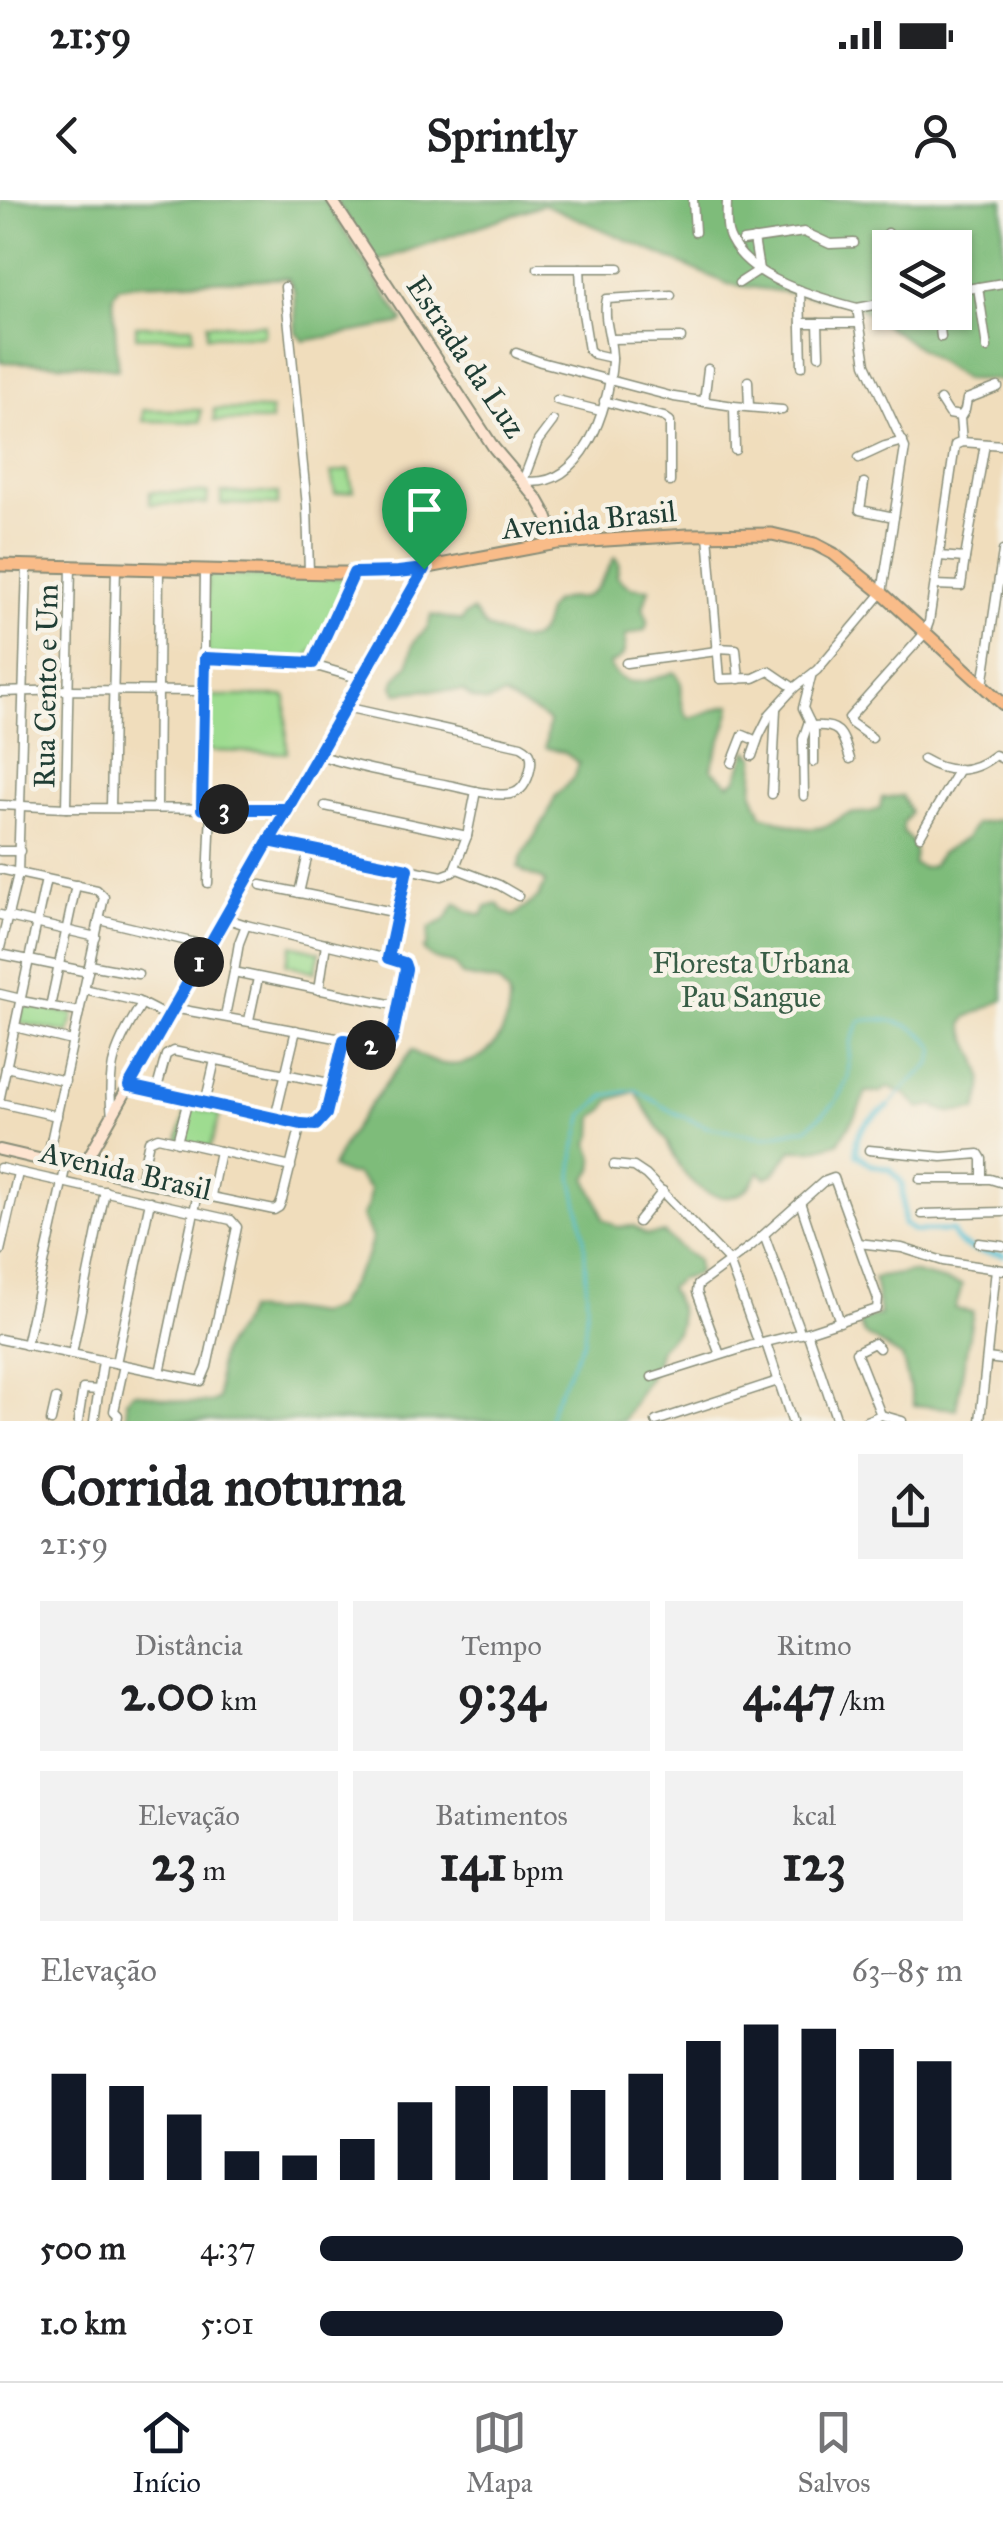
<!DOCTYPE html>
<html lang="pt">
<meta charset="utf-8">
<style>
body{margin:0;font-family:"IM FELL Great Primer",serif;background:#f2f2f2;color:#202124;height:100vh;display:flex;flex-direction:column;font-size:38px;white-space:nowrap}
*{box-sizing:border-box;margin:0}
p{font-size:32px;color:#757577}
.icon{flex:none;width:55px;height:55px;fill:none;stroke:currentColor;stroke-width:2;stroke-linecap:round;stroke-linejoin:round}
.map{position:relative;height:1221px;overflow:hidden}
.drawer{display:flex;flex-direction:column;background:#fff;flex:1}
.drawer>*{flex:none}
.buttons{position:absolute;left:872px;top:30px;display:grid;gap:20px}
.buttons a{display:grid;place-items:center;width:100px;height:100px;border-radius:0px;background:#fff;box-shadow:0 2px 8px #0004;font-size:50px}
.pin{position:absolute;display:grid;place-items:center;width:85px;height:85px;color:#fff;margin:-102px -42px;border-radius:50% 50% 50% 0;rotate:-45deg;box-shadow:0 0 10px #0007}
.pin .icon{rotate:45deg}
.km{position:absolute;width:50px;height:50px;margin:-25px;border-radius:50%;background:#222;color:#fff;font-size:28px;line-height:50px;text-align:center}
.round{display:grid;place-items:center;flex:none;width:105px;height:105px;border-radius:0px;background:#f2f2f2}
.summary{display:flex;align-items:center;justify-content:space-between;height:170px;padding:0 40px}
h1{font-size:55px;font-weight:800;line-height:75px}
.stats{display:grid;grid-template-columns:repeat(3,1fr);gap:15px;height:170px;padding:10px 40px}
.stats div{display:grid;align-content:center;border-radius:0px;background:#f2f2f2;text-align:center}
.stats b{font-size:50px;font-weight:800}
.stats small{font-size:28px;font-weight:400}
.stats p{font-size:28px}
.chart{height:280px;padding:20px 40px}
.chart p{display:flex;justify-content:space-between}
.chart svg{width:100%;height:180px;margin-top:10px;stroke:#111827;stroke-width:6}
ul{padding:0 40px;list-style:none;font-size:32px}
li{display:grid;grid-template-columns:160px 120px 1fr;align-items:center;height:75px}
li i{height:25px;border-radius:12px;background:#111827}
.status{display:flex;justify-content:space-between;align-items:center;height:70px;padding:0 50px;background:#fff;direction:ltr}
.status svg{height:28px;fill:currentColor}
header{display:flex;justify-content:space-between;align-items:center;height:130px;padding:0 40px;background:#fff;font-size:45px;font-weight:800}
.tab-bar{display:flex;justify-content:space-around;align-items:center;height:140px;border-top:2px solid #e0e0e0;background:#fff;font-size:28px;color:#757577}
.tab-bar a{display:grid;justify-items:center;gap:5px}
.tab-bar .on{color:#111827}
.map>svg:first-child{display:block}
.green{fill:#9edc90;stroke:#5e8c62;stroke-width:2.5}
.forest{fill:#7ebc7a;stroke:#4e7c57;stroke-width:2.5;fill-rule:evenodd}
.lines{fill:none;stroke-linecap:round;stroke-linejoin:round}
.stream{stroke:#54bdd0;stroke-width:2.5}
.canal{stroke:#54bdd0;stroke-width:6}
.street-casing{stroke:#888d78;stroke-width:11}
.secondary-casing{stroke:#888d78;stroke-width:14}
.primary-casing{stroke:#888d78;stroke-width:15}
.street{stroke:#fff;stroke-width:8}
.secondary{stroke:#fde4d0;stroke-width:10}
.primary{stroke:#f9bc89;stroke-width:11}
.route-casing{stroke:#fff;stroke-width:20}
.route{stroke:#1a73e8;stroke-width:12}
.labels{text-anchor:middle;stroke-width:9;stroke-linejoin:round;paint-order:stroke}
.street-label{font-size:30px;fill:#1f3d34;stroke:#f7f3e8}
.park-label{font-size:30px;fill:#385d46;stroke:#f7f3e8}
</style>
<div class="status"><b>21:59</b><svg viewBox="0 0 49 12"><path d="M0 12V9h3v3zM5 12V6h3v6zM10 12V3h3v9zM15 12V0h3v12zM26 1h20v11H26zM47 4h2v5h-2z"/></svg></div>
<header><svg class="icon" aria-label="back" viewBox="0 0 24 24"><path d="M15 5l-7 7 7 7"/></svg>Sprintly<svg class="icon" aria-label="person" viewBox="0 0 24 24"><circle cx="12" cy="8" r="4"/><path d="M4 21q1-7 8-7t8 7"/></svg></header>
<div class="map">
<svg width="1003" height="1221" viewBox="0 0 1003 1221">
<rect width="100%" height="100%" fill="#f7f3e8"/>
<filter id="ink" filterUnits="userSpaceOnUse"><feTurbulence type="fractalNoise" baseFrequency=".01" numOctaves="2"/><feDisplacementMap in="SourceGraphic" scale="20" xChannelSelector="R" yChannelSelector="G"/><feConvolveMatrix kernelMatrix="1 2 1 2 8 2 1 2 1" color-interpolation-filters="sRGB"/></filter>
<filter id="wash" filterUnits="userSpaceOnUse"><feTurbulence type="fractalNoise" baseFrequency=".0048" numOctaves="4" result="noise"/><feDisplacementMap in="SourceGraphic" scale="40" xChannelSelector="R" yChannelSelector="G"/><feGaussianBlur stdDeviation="2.25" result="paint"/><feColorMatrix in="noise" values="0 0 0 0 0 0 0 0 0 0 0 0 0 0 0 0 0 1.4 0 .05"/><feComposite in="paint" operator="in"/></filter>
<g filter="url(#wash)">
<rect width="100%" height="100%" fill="#f0ddbc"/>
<g class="green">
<path d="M 207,124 L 265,125 L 264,136 L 207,136 Z"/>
<rect x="136" y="126" width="57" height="11"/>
<path d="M 214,209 L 271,210 L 271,221 L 214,221 Z"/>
<path d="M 143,210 L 201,210 L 200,222 L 143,221 Z"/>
<path d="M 349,270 L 353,291 L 335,294 L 331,273 Z"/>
<path d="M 150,292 L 208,293 L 207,304 L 150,304 Z"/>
<path d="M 221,293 L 278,293 L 278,305 L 221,304 Z"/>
<path d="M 207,375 L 351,378 L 314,450 L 305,459 L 207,455 Z"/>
<path d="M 208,496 L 286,496 L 287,553 L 208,551 Z"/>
<path d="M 292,745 L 320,752 L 315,772 L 286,764 Z"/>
<path d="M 23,804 L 74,814 L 69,833 L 19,823 Z"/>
<path d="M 187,906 L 220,915 L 210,948 L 178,941 Z"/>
</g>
<g class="forest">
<path d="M 0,0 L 325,0 L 403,121 L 399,124 L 304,141 L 296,132 L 294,90 L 288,78 L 136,84 L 118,87 L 113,96 L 118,169 L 87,165 L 0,162 Z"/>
<path d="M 335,0 L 1003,0 L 1003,180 L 964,179 L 850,101 L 728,84 L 544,4 L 375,62 ZM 890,48 L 955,48 L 955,112 L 890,112 Z"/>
<path d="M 615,357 L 619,363 L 617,376 C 626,388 635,388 649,389 L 643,408 L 648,420 L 645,430 L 626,435 C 624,452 627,458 609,464 C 622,493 651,480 674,472 C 689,484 674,500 689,518 C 703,515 719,506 731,505 C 731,518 715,553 711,569 L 729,584 L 737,579 L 747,550 L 755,557 L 753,593 L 762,615 C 783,621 804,634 827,626 C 835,623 840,616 849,614 C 861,612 869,615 880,608 L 882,598 L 902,596 L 910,612 L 903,623 L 903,632 C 914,642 917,650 913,664 L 922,668 L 932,666 L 941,653 L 966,638 L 975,624 L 1003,619 L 1003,800 L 967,817 L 963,824 C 972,861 993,868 976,910 C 961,911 946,916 934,905 L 920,908 L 905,894 L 889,887 L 881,892 L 866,892 L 858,911 L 838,943 L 813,950 L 792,950 L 773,974 L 766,978 L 759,971 C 742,1010 706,1001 684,973 C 676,962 671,949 665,938 C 655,922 644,908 636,891 L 610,900 L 605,909 L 594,917 L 593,936 L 589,943 L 594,961 L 593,970 L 587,978 C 591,994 600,999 603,1019 L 617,1027 L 634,1026 L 646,1035 L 664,1033 L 681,1049 L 697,1060 L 698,1072 L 693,1076 L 679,1079 L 669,1088 L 679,1109 L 680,1123 L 677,1131 L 660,1148 L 655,1167 L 623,1221 L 127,1221 L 126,1200 L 134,1192 C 162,1196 190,1209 218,1200 C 220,1184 216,1166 222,1151 C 229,1136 242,1127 247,1110 L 273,1112 L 284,1109 L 317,1114 L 335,1109 L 367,1057 L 372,1038 L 362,1016 L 368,1005 L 370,989 L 355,974 L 347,974 L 332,968 C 350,927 384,886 412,850 C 448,879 497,863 507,818 C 508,812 511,801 508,794 C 505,789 501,786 498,782 L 463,776 L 453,763 C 441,761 431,760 423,749 L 427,746 L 429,728 L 445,720 L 456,703 L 470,712 L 482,715 L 486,707 L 498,704 L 504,711 L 514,716 L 539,697 L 545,683 L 542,679 L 525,673 L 518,667 L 522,656 L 546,618 L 555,597 L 575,576 L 579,563 L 565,553 L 545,547 L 549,521 C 535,510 519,506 504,496 L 486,502 L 472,498 L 463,491 L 427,490 L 397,493 L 393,487 C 395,475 400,476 407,466 C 412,459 410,450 414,442 C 423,428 426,437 431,415 L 462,421 L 464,416 L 472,411 L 477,415 L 486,428 C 499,431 510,440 524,440 C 551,439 539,409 556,401 C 564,397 572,399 580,398 C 599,394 605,372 615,357 Z"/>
<path d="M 911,1072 L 962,1085 L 955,1109 L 973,1112 L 956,1209 L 914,1205 L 902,1157 L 864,1134 L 858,1121 L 880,1115 L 874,1078 Z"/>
</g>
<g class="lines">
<path class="stream" d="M 549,1221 L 553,1204 L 584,1140 L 587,1104 L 584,1034 L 572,977 L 575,949 L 584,914 L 606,895 L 636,890 L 673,912 L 707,927 L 763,937 L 807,928 L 835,903 L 848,879 L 850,844 L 860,821 C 888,816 920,824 935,849 L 931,864 L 908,884 L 888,907"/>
<path class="canal" d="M 888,907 C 869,919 852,931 857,954 L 872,965 L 890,969 L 902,983 L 904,1024 L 914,1031 L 952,1031 C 960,1052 983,1051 1003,1055"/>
</g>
</g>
<g filter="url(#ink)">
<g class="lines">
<g class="street-casing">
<g id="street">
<path d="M 693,0 L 695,32"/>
<path d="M 727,0 C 727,13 725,29 731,40 C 751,80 817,97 857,108"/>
<path d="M 888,33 L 890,52"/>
<path d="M 743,41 L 804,32 L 830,44 L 854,43"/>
<path d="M 538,68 L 619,68"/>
<path d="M 580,68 L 582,107 L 589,150 L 594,154 L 612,158"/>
<path d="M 739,83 L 759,70 L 754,39"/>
<path d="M 285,87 L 307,306 L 309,372"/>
<path d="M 978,87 L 987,148"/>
<path d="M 800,90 L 802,166"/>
<path d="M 955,91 L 1003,83"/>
<path d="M 938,112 L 941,137"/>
<path d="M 801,123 L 859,123"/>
<path d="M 818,123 L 819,155"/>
<path d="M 610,139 L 681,138"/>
<path d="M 516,153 L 541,162 L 674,197 L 734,206 L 782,210"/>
<path d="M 748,181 L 749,207"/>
<path d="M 557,200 L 601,211"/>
<path d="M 940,200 L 949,214 L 960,216"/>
<path d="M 604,201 L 664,217 L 670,221 L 670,282"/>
<path d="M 704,202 L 708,169"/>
<path d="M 734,206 L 735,250"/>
<path d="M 553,221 L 538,241 L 523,281 C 583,291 609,208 612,161 C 613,140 602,119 607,99 L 671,95"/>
<path d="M 962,242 L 960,218 L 965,210 L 967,199 L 998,187"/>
<path d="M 859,258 L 885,246 L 903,241"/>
<path d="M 864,283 L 860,310 L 894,317"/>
<path d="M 708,335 L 720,479 L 754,478 L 769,471 L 794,488"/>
<path d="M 939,356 L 965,358 L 985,244"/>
<path d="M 935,385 L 961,386 L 965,358"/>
<path d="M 717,448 L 736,449 L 739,479"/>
<path d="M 205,458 L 299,461 L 361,479"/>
<path d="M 313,463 L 354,373"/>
<path d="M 626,463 L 717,451"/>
<path d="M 811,477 L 803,508 L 814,531 L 814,562"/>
<path d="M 983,486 L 1003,351"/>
<path d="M 0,492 L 68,490 L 205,491"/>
<path d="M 812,526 C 841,524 842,533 850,559"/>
<path d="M 872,538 L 851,523 L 849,518 L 925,433 L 929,422 L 955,245 L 962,242 L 1003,245"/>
<path d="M 319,555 C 361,569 405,576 448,585 C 465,588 494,597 510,594 C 524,592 529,577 531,565 C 532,554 530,551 521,546 L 345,507"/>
<path d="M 752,556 L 759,536 L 770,514 L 794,488 L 817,470 L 882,393 L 905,248 L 866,164 L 857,108 L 890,102"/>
<path d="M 923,559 C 948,574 972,574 995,555 L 1003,559"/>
<path d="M 732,563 L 743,535 L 757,541"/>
<path d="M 772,594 L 776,509"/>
<path d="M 804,596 L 803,539 L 809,521"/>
<path d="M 0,605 L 66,608 L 287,609"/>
<path d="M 325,606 L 467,636"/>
<path d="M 111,607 L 116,367"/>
<path d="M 66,608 L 71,365"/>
<path d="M 157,608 L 159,368"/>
<path d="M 202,609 L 205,370"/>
<path d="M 920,636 L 959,569"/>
<path d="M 269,641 L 442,676 L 453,672 L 467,636 L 476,591"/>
<path d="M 0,651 L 20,651"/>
<path d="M 455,668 L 499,685 L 518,696"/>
<path d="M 0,669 L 97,690 L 104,697 L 47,960"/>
<path d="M 208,683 L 211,609"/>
<path d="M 261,685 L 398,713"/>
<path d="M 299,693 L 309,649"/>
<path d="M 0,715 L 96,737"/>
<path d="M 100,720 L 208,746"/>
<path d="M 246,725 L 239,743 L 234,772 L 399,806"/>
<path d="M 0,748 L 18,674 L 27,365"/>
<path d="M 0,754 L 88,772"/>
<path d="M 388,758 L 407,669"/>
<path d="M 90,765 L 138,774"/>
<path d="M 84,789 L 137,801 L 168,817"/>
<path d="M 319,790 L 326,744"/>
<path d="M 0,794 L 21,799"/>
<path d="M 21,801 L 79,812"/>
<path d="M 50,807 L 76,685"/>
<path d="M 173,808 L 380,846 L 389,845 L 392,840 L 406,769 L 404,763 L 246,725 L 225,718"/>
<path d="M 225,816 L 234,772"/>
<path d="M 249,820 L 258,778"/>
<path d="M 15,827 L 72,841"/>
<path d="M 6,867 L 65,881"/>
<path d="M 129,886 L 301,924 L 316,925 C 334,912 339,862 344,840"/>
<path d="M 156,892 L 166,855 L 173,851 L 334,884"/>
<path d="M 0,897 L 46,679"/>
<path d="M 0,903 L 57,916"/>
<path d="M 205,904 L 215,860"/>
<path d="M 112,917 C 106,864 116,847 142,803"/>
<path d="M 275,918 L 296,830"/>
<path d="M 177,942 L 188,900"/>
<path d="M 869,950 L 942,957 L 979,954 L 982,959 L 982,979"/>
<path d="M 614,965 L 634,967 L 646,975 L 729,1061 L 759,1144"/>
<path d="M 81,967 L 140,982 L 274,1010 L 279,1007 L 282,1000 L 301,924"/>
<path d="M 0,968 L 231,1020 L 237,1027 L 207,1167 L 201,1181 L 0,1139"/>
<path d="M 920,979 L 990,979 L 1003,983"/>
<path d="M 140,982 L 149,941 L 158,937 L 291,967"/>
<path d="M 211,995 L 220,951"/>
<path d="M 800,1002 L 840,1122"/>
<path d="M 922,1014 L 1003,1012"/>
<path d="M 638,1022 L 663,991"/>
<path d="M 764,1035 L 801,1134"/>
<path d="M 858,1043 L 902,1048 L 943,1061 L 1003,1070"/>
<path d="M 979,1043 L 1003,1046"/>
<path d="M 0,1051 L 18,973"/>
<path d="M 807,1132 L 837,1221"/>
<path d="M 766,1143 L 792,1221"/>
<path d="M 26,1145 L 66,965"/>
<path d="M 879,1148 L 874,1143 L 856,1152 L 881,1215"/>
<path d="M 72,1154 L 105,991"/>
<path d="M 987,1158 L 1003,1160"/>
<path d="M 116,1163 L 150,1001"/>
<path d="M 160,1173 L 198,993"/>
<path d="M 652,1177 L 750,1146 L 807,1132 L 877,1109 L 878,1099 L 834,978 L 823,982 L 752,1045 L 698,1085 L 697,1092 L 720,1155"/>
<path d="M 51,1221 L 56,1199"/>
<path d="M 78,1221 L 83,1189 L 99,1190"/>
<path d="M 94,1221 L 103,1161"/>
<path d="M 117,1221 L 118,1215 L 114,1211 L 124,1165"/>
<path d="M 656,1221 L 778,1181"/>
<path d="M 866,1221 L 881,1215 L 902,1221"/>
<path d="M 980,1221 L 996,1069"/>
</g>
</g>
<g class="secondary-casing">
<g id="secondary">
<path d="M 332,0 L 494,248 L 538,300 L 547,316 L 557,343"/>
<path d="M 0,950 L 73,967 L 84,965 L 424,369"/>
</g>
</g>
<g class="primary-casing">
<path id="primary" d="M 0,365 L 331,373 L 397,373 L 557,343 L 688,335 L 772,334 L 815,344 L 834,354 L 882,393 L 1003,504"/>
</g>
<use href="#street" class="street"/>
<use href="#secondary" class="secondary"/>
<use href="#primary" class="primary"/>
</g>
</g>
<g class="lines" filter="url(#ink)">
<g class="route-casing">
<path id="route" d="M 424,369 C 327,542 226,713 129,886 L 301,924 L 316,925 L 326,914 L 344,840 L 380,846 L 389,845 L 392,840 L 406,769 L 404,763 L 388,758 L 407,669 L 269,641 L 288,609 L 202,609 L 205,458 L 313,463 L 354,373 L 398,372 L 424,369"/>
</g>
<use href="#route" class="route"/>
</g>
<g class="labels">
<g class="street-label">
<text transform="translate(466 157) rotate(56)" y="10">Estrada da Luz</text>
<text transform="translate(589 320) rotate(-6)" y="10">Avenida Brasil</text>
<text transform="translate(46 486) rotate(-89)" y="10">Rua Cento e Um</text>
<text transform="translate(126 971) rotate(13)" y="10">Avenida Brasil</text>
</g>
<g class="park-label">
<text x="751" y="773">Floresta Urbana<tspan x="751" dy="34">Pau Sangue</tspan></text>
</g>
</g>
</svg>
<div class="buttons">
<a><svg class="icon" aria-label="layers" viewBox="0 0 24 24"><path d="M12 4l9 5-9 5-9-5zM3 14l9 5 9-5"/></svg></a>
</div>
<div class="pin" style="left:424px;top:369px;background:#1e9e55"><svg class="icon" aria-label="arrive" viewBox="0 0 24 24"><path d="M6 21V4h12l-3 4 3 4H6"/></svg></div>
<b class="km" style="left:199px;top:762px">1</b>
<b class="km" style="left:371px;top:845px">2</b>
<b class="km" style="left:224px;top:609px">3</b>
</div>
<section class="drawer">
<div class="summary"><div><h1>Corrida noturna</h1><p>21:59</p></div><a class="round"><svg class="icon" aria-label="share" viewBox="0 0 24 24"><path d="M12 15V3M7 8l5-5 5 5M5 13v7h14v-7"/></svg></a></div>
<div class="stats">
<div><p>Distância</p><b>2.00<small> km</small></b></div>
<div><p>Tempo</p><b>9:34</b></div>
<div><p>Ritmo</p><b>4:47<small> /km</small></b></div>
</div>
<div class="stats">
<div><p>Elevação</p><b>23<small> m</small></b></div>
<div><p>Batimentos</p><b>141<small> bpm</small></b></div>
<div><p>kcal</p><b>123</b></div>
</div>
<div class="chart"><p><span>Elevação</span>63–85 m</p>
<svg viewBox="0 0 160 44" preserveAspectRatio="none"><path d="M5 44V18M15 44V21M25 44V28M35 44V37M45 44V38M55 44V34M65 44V25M75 44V21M85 44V21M95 44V22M105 44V18M115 44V10M125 44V6M135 44V7M145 44V12M155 44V15"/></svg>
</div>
<ul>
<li><b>500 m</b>4:37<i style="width:100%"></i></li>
<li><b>1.0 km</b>5:01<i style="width:72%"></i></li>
</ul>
</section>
<nav class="tab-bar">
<a class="on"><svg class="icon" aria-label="home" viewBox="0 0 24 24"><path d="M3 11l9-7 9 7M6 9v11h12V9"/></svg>Início</a>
<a><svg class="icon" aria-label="map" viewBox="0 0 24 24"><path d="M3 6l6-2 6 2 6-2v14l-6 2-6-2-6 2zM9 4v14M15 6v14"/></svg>Mapa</a>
<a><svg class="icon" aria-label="saved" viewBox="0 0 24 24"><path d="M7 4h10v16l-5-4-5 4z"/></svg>Salvos</a>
</nav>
